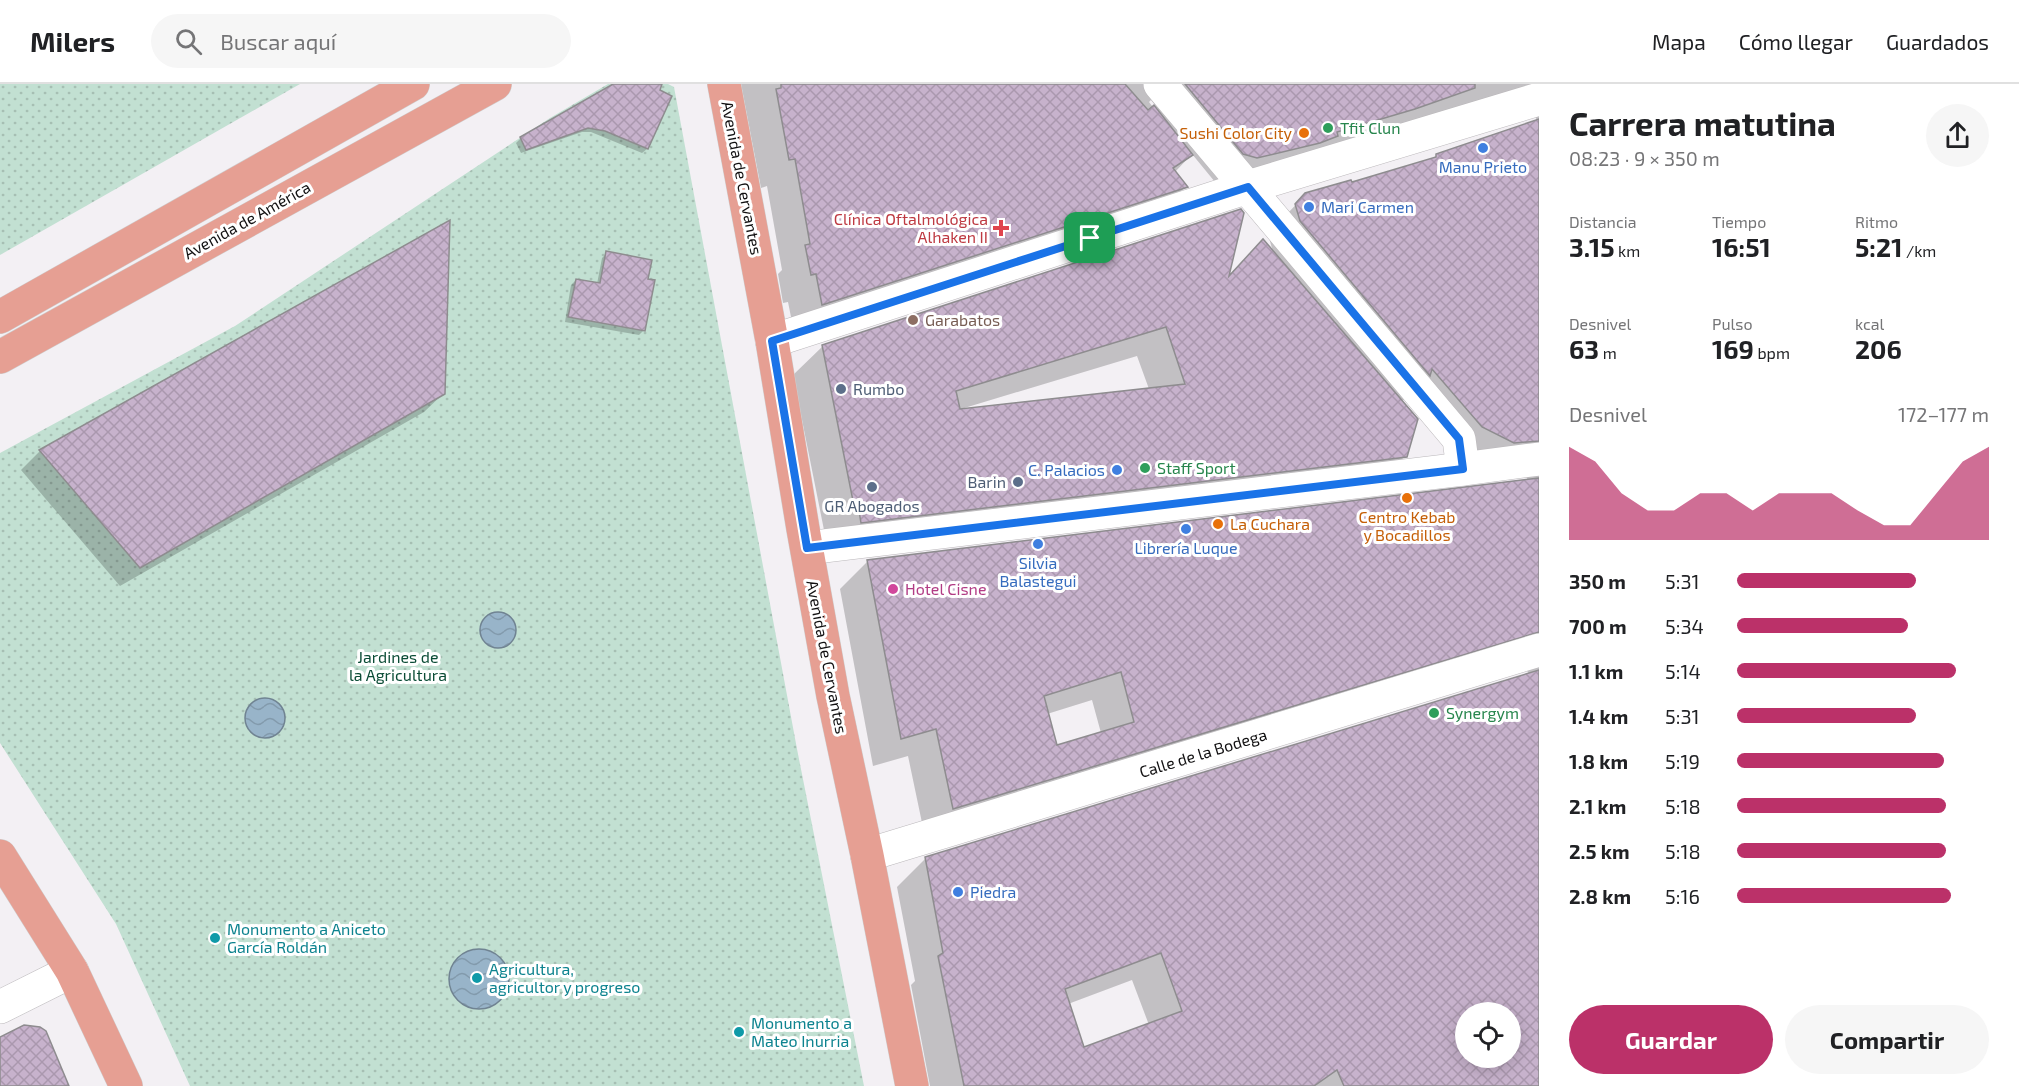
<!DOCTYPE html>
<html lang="es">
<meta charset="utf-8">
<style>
body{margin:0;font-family:"Exo 2",sans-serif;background:#f6f6f6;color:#202124;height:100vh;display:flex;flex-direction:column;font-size:22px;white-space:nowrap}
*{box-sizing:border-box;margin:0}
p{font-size:20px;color:#757577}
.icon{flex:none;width:33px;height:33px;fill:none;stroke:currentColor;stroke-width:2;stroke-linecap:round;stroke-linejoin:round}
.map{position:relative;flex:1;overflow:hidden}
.drawer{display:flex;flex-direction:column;background:#fff;width:480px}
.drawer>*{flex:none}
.fabs{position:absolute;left:1455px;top:918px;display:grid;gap:12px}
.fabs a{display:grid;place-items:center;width:66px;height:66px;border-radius:50%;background:#fff;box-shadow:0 3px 15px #0003;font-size:30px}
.pin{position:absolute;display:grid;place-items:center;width:51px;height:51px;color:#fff;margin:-26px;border-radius:12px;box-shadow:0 3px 9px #0006}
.round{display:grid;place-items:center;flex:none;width:63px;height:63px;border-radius:32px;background:#f6f6f6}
.headline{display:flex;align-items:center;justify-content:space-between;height:102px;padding:0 30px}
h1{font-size:33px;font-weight:700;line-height:45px}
.metrics{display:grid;grid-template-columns:repeat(3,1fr);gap:9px;height:102px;padding:6px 30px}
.metrics div{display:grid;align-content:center}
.metrics b{font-size:26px;font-weight:700}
.metrics small{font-size:16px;font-weight:400}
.metrics p{font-size:16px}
.chart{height:168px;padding:12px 30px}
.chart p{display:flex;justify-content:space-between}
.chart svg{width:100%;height:108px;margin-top:6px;fill:#bb3169;opacity:.7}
.primary-button{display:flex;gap:12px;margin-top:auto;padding:12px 30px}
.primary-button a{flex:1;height:69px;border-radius:36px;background:#bb3169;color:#fff;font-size:24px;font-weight:700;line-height:69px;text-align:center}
.primary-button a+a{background:#f6f6f6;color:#202124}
ul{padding:0 30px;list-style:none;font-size:20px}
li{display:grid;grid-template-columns:96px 72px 1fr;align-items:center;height:45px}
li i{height:15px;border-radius:8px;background:#bb3169}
header{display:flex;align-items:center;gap:36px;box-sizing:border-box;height:84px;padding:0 30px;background:#fff;border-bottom:2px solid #e0e0e0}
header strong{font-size:28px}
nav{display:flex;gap:33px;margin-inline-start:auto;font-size:21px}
.search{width:420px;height:54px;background:#f6f6f6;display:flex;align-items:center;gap:15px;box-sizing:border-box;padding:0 21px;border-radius:33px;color:#757577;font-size:22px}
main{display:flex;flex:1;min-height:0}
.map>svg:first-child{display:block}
.park{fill:url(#park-dots)}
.water{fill:url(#water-waves);stroke:#708392;stroke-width:1.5}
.shadow{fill:#0003;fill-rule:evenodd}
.building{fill:url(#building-cross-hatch);stroke:#8e8c8f;stroke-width:1.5;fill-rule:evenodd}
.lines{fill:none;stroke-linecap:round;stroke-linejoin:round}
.street-casing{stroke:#bbb8bb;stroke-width:34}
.primary-casing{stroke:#cfcfcf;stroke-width:34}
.street{stroke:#fff;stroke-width:33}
.primary{stroke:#e69f93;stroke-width:33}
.route-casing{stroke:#fff;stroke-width:12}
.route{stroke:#1a73e8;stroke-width:8}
.leisure-dot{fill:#2e9e5b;stroke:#fff;stroke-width:2}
.food-dot{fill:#e8710a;stroke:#fff;stroke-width:2}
.shop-dot{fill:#3f7fe0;stroke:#fff;stroke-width:2}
.health-dot{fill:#e0444e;stroke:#fff;stroke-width:2}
.education-dot{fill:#8d6e63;stroke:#fff;stroke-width:2}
.service-dot{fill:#5c6f8a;stroke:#fff;stroke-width:2}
.hotel-dot{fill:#d1479c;stroke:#fff;stroke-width:2}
.culture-dot{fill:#0f9aa8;stroke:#fff;stroke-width:2}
.labels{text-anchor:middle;stroke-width:6;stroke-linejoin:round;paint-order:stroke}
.leisure-label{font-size:16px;fill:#27864d;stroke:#fff;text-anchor:start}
.food-label{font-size:16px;fill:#c56008;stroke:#fff;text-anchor:end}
.shop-label{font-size:16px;fill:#366cbe;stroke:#fff}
.street-label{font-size:16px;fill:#111011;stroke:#fff}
.health-label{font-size:16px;fill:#be3a42;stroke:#fff;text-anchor:end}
.education-label{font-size:16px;fill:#785e54;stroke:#fff;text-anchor:start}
.service-label{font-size:16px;fill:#4e5e75;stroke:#fff;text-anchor:start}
.hotel-label{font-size:16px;fill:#b23c85;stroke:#fff;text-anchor:start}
.park-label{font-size:16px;fill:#0b4c36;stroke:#fff}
.culture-label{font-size:16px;fill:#0d838f;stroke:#fff;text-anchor:start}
</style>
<header>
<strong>Milers</strong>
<div class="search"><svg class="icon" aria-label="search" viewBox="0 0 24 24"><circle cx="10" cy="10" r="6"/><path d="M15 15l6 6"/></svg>Buscar aquí</div>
<nav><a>Mapa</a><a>Cómo llegar</a><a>Guardados</a></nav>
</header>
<main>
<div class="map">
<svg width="1539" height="1002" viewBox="0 0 1539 1002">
<defs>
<pattern id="park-dots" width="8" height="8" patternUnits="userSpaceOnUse" patternTransform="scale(1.5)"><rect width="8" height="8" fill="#c2e0d2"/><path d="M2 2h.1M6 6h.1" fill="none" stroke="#a6bfb3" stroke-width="1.8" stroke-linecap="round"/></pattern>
<pattern id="water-waves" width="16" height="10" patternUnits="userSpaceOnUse" patternTransform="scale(1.5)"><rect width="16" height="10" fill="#98b4c9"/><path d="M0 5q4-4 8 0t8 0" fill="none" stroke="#829aac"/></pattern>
<pattern id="building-cross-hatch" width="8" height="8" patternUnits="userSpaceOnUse" patternTransform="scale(1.5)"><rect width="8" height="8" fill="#c7b2cc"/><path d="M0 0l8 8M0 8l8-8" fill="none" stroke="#aa98ae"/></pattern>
</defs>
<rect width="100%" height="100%" fill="#f3f0f4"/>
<g class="park">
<path d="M 0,0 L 300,0 L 0,171 Z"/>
<path d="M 608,0 L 668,0 L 674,3 L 797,665 L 864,1002 L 190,1002 L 116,840 L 0,659 L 0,369 L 235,242 L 550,34 Z"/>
</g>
<g class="water">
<circle cx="498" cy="546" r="18"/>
<circle cx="265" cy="634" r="20"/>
<circle cx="479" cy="895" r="30"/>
</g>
<g class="shadow">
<path d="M 616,0 L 642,0 L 670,12 L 647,65 L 642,69 L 591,48 L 582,48 L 521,69 L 516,59 L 521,54 Z"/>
<path d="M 741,0 L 1539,0 L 1539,1002 L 930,1002 L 911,901 L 915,897 L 897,803 L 926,774 L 1529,590 L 1523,580 L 925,753 L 908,672 L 873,682 L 840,505 L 868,477 L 1528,397 L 1526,392 L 1485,387 L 1405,315 L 1401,318 L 1405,372 L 1376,402 L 826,456 L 793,291 L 823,262 L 1227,193 L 1263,157 L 1273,168 L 1268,150 L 1306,110 L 1351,100 L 1432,75 L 1437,71 L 1537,38 L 1530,12 L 1215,98 L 1192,70 L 1175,88 L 1186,102 L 1158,131 L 794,248 L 788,218 L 783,219 L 778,190 L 782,186 L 767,102 L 761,104 ZM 1151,16 L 1158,25 L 1156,27 L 1149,18 ZM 1137,272 L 1149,305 L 961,326 L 961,325 ZM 1092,616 L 1101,649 L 1056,663 L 1047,630 ZM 1132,896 L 1149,941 L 1083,965 L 1068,920 ZM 1466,928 L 1510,928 L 1510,974 L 1466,974 Z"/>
<path d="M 448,138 L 444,309 L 424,328 L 120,502 L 21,386 L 40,367 Z"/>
<path d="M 607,169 L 647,196 L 643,247 L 639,251 L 565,238 L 571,201 L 576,196 L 597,200 L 602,174 Z"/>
</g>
<g class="building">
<path d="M 613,0 L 662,0 L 660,6 L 672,12 L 648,65 L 605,47 L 588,44 L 526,66 L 520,53 Z"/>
<path d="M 781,0 L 1125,0 L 1148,26 L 1154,21 L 1193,71 L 1173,84 L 1188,103 L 822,221 L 816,190 L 811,191 L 805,161 L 810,160 L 795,75 L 789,76 L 776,5 L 781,4 Z"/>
<path d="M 1185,0 L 1475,0 L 1475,4 L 1415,25 L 1337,48 L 1338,52 L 1320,59 L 1257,74 L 1243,70 Z"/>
<path d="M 1539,35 L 1539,357 L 1514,359 L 1482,343 L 1432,285 L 1430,292 L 1300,137 L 1295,120 L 1305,109 L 1351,96 L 1352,98 L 1436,73 L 1436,70 Z"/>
<path d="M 1241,125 L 1244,129 L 1229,192 L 1263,155 L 1418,335 L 1407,373 L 861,439 L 859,427 L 855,427 L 822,261 ZM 1166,243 L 1185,300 L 960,325 L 956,307 Z"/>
<path d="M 450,136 L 445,310 L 140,484 L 39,366 Z"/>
<path d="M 606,167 L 652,176 L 648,195 L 655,196 L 645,247 L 568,233 L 576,195 L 600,199 Z"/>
<path d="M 1539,394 L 1539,548 L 953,725 L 936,645 L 901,655 L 867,476 ZM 1121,588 L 1134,638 L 1057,661 L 1044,612 Z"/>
<path d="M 1539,586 L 1539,1002 L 1344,1002 L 1337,986 L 1314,1002 L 964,1002 L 938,872 L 943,869 L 925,773 ZM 1161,869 L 1182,927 L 1084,963 L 1065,905 ZM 1466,928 L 1510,928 L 1510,974 L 1466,974 Z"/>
<path d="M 24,941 L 40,943 L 46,947 L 69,1002 L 0,1002 L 0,953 Z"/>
</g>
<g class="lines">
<g class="street-casing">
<g id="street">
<path d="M 1160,0 L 1459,355 L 1463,385"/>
<path d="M 772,257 L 1248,103 L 1539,15"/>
<path d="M 807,464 L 1463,385 L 1539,375"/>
<path d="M 867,771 L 1539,566"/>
<path d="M 0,923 L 72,887"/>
</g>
</g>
<g class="primary-casing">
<g id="primary">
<path d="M 724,0 L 772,257 L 803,445 L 833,612 L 867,771 L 912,1002"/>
<path d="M 0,233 L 413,0"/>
<path d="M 0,273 L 495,0"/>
<path d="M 0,772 L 72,887 L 126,1002"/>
</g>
</g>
<use href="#street" class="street"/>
<use href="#primary" class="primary"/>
</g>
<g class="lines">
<g class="route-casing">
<path id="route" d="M 1248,103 L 1459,355 L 1463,385 L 807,464 L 772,257 Z"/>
</g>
<use href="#route" class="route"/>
</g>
<g class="leisure-dot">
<circle cx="1328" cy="44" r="6"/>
<circle cx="1145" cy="384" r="6"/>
<circle cx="1434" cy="629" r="6"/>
</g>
<g class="food-dot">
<circle cx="1304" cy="49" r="6"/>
<circle cx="1407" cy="414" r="6"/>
<circle cx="1218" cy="440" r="6"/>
</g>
<g class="shop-dot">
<circle cx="1483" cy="64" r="6"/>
<circle cx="1309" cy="123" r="6"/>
<circle cx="1117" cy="386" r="6"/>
<circle cx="1186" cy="445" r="6"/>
<circle cx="1038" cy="460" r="6"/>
<circle cx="958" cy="808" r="6"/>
</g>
<path class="health-dot" d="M998 135h6v6h6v6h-6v6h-6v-6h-6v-6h6z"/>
<circle class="education-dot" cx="913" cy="236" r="6"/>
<g class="service-dot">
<circle cx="841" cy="305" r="6"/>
<circle cx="1018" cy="398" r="6"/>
<circle cx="872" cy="403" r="6"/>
</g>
<circle class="hotel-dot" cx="893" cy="505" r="6"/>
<g class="culture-dot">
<circle cx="215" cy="854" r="6"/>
<circle cx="477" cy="894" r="6"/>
<circle cx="739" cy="948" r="6"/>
</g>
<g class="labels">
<g class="leisure-label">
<text x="1340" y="50">Tfit Clun</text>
<text x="1157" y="390">Staff Sport</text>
<text x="1446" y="635">Synergym</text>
</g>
<g class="food-label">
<text x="1292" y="55">Sushi Color City</text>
<text x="1407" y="439" text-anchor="middle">Centro Kebab<tspan x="1407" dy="18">y Bocadillos</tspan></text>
<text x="1230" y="446" text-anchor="start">La Cuchara</text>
</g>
<g class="shop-label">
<text x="1483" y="89">Manu Prieto</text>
<text x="1321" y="129" text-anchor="start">Mari Carmen</text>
<text x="1105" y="392" text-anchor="end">C. Palacios</text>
<text x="1186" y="470">Librería Luque</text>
<text x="1038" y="485">Silvia<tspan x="1038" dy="18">Balastegui</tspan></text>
<text x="970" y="814" text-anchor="start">Piedra</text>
</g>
<g class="street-label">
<text transform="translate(742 94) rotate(79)" y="6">Avenida de Cervantes</text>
<text transform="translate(247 136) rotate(-29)" y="6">Avenida de América</text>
<text transform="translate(827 573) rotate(79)" y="6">Avenida de Cervantes</text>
<text transform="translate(1203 669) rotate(-17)" y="6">Calle de la Bodega</text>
</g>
<g class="health-label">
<text x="988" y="141">Clínica Oftalmológica<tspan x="988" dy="18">Alhaken II</tspan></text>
</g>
<g class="education-label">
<text x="925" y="242">Garabatos</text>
</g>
<g class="service-label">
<text x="853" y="311">Rumbo</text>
<text x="1006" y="404" text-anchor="end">Barin</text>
<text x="872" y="428" text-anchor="middle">GR Abogados</text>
</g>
<g class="hotel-label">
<text x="905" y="511">Hotel Cisne</text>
</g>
<g class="park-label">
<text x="398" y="579">Jardines de<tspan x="398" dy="18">la Agricultura</tspan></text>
</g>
<g class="culture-label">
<text x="227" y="851">Monumento a Aniceto<tspan x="227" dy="18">García Roldán</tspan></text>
<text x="489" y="891">Agricultura,<tspan x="489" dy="18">agricultor y progreso</tspan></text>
<text x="751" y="945">Monumento a<tspan x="751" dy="18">Mateo Inurria</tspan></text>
</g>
</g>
</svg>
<div class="fabs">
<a><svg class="icon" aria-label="locate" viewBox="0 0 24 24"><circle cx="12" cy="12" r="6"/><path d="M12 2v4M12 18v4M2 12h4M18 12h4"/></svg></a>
</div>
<div class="pin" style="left:1090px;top:154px;background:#1e9e55"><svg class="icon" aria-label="arrive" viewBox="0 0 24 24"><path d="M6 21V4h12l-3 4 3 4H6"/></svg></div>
</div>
<section class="drawer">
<div class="headline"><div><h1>Carrera matutina</h1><p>08:23 · 9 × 350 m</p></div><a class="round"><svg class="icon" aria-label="share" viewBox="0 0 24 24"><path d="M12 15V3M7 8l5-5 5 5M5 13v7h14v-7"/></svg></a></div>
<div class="metrics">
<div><p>Distancia</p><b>3.15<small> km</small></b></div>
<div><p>Tiempo</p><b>16:51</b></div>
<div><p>Ritmo</p><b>5:21<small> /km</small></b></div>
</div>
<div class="metrics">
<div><p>Desnivel</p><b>63<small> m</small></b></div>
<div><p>Pulso</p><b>169<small> bpm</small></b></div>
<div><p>kcal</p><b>206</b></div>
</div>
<div class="chart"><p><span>Desnivel</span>172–177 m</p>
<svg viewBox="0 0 160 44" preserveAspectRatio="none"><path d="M0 44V6L10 12L20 25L30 32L40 32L50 25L60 25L70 32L80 25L90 25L100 25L110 32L120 38L130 38L140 25L150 12L160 6V44z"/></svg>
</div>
<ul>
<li><b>350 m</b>5:31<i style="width:71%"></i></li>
<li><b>700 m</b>5:34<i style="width:68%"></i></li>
<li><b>1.1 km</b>5:14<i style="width:87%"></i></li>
<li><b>1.4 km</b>5:31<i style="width:71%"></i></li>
<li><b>1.8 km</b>5:19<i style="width:82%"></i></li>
<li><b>2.1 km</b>5:18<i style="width:83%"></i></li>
<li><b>2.5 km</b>5:18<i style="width:83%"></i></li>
<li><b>2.8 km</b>5:16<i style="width:85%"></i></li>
</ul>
<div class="primary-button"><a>Guardar</a><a>Compartir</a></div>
</section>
</main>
